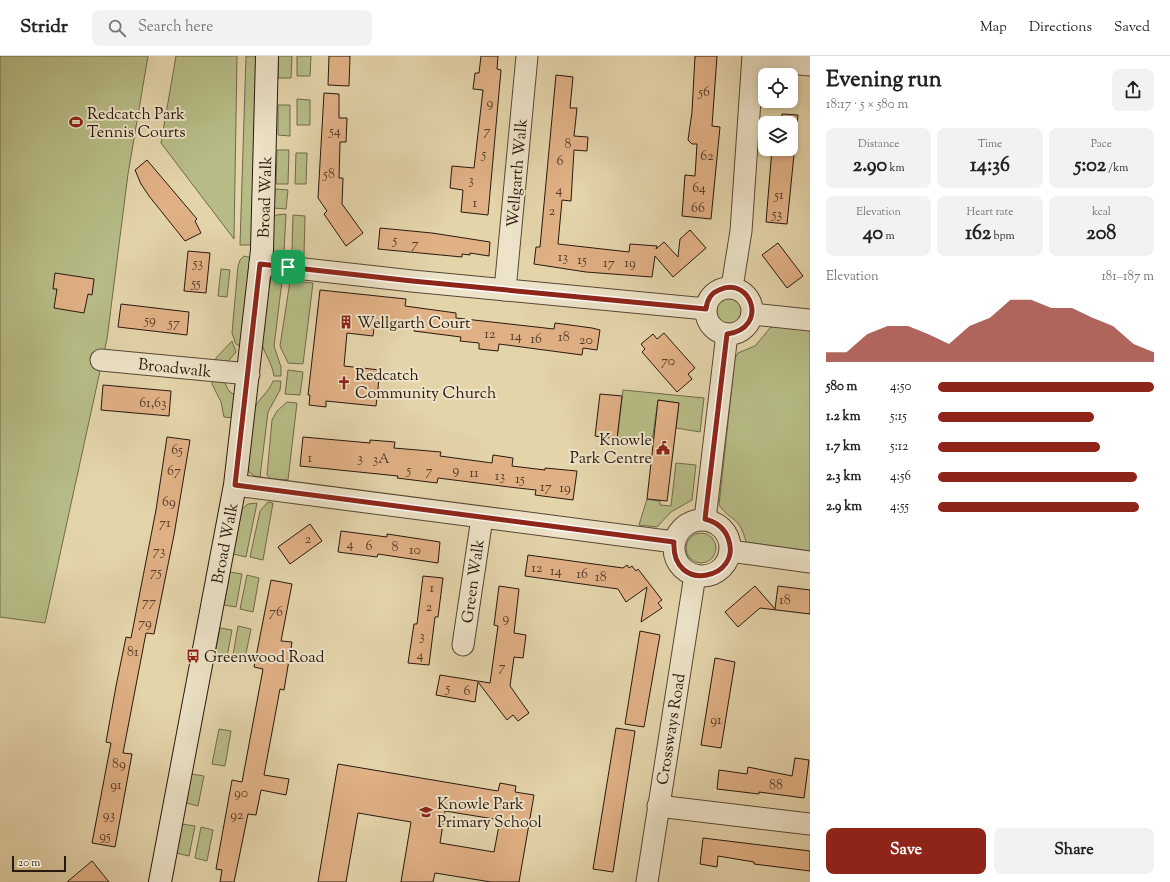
<!DOCTYPE html>
<meta charset="utf-8">
<style>
body{margin:0;font-family:"Sorts Mill Goudy",serif;background:#f2f2f2;color:#222;height:100vh;display:flex;flex-direction:column;font-size:15px;white-space:nowrap}
*{box-sizing:border-box;margin:0}
p{font-size:13px;color:#767676}
.icon{flex:none;width:22px;height:22px;fill:none;stroke:currentColor;stroke-width:2;stroke-linecap:round;stroke-linejoin:round}
.map{position:relative;flex:1;overflow:hidden}
.drawer{display:flex;flex-direction:column;background:#fff;width:360px}
.drawer>*{flex:none}
.tools{position:absolute;left:758px;top:12px;display:grid;gap:8px}
.tools a{display:grid;place-items:center;width:40px;height:40px;border-radius:8px;background:#fff;box-shadow:0 2px 6px #0003;font-size:20px}
.scale{position:absolute;left:12px;bottom:10px;width:54px;box-sizing:border-box;padding-left:4px;border:2px solid #29180e;border-top:0;font-size:11px;line-height:14px;white-space:nowrap;color:#29180e;-webkit-text-stroke:3px #ede3c8;paint-order:stroke}
.pin{position:absolute;display:grid;place-items:center;width:34px;height:34px;color:#fff;margin:-17px;border-radius:8px;box-shadow:0 2px 6px #0006}
.round{display:grid;place-items:center;flex:none;width:42px;height:42px;border-radius:8px;background:#f2f2f2}
.summary{display:flex;align-items:center;justify-content:space-between;height:68px;padding:0 16px}
h1{font-size:22px;font-weight:700;line-height:30px}
.metrics{display:grid;grid-template-columns:repeat(3,1fr);gap:6px;height:68px;padding:4px 16px}
.metrics div{display:grid;align-content:center;border-radius:8px;background:#f2f2f2;text-align:center}
.metrics b{font-size:20px;font-weight:700}
.metrics small{font-size:11px;font-weight:400}
.metrics p{font-size:11px}
.chart{height:112px;padding:8px 16px}
.chart p{display:flex;justify-content:space-between}
.chart svg{width:100%;height:72px;margin-top:4px;fill:#8f2418;opacity:.7}
.button{display:flex;gap:8px;margin-top:auto;padding:8px 16px}
.button a{flex:1;height:46px;border-radius:8px;background:#8f2418;color:#fff;font-size:16px;font-weight:700;line-height:46px;text-align:center}
.button a+a{background:#f2f2f2;color:#222}
ul{padding:0 16px;list-style:none;font-size:13px}
li{display:grid;grid-template-columns:64px 48px 1fr;align-items:center;height:30px}
li i{height:10px;border-radius:5px;background:#8f2418}
header{display:flex;align-items:center;gap:24px;box-sizing:border-box;height:56px;padding:0 20px;background:#fff;border-bottom:1px solid #e0e0e0}
header strong{font-size:19px}
nav{display:flex;gap:22px;margin-inline-start:auto;font-size:14px}
.search{width:280px;height:36px;background:#f2f2f2;display:flex;align-items:center;gap:10px;box-sizing:border-box;padding:0 14px;border-radius:8px;color:#767676;font-size:15px}
main{display:flex;flex:1;min-height:0}
.map>svg:first-child{display:block}
.green{fill:#b7bc86;stroke:#706a4a}
.building{fill:#e1b186;stroke:#29180e;fill-rule:evenodd}
.lines{fill:none;stroke-linecap:round;stroke-linejoin:round}
.street-casing{stroke:#584735;stroke-width:23}
.secondary-casing{stroke:#29180e;stroke-width:24}
.street{stroke:#ede3c8;stroke-width:21}
.secondary{stroke:#ede3c8;stroke-width:22}
.route-casing{stroke:#fff;stroke-width:8}
.route{stroke:#8f2418;stroke-width:5}
.labels{text-anchor:middle;stroke-width:4;stroke-linejoin:round;paint-order:stroke}
.number-label{font-size:14px;fill:#573e2c}
.poi-label{font-size:16px;fill:#29180e;stroke:#ede3c8;text-anchor:start}
.street-label{font-size:16px;fill:#29180e;stroke:#ede3c8}
</style>
<header>
<strong>Stridr</strong>
<div class="search"><svg class="icon" aria-label="search" viewBox="0 0 24 24"><circle cx="10" cy="10" r="6"/><path d="M15 15l6 6"/></svg>Search here</div>
<nav><a>Map</a><a>Directions</a><a>Saved</a></nav>
</header>
<main>
<div class="map">
<svg width="810" height="826" viewBox="0 0 810 826">
<rect width="100%" height="100%" fill="#e4d4aa"/>
<filter id="stains"><feTurbulence type="fractalNoise" baseFrequency=".005" numOctaves="4"/><feColorMatrix values="0 0 0 0 .2 0 0 0 0 .09 0 0 0 0 .02 0 0 0 .5 -.17"/></filter>
<radialGradient id="worn" r=".72"><stop offset=".6" stop-color="#630" stop-opacity="0"/><stop offset="1" stop-color="#630" stop-opacity=".3"/></radialGradient>
<g class="green">
<path d="M 0,0 L 148,0 L 128,118 L 107,283 L 45,567 L 0,561 Z"/>
<path d="M 176,0 L 237,0 L 234,183 L 161,87 Z"/>
<path d="M 246,0 L 258,0 L 252,189 L 240,189 Z"/>
<path d="M 278,0 L 292,0 L 291,22 L 278,22 Z"/>
<path d="M 297,0 L 311,0 L 310,20 L 297,20 Z"/>
<path d="M 297,43 L 310,44 L 310,69 L 297,69 Z"/>
<path d="M 278,49 L 290,49 L 290,80 L 278,79 Z"/>
<path d="M 277,94 L 289,94 L 288,128 L 276,128 Z"/>
<path d="M 296,97 L 307,97 L 306,128 L 295,128 Z"/>
<path d="M 275,133 L 288,134 L 286,153 L 274,152 Z"/>
<path d="M 286,158 L 284,196 L 281,202 L 272,192 L 273,161 L 276,159 Z"/>
<path d="M 293,159 L 305,160 L 304,199 L 297,199 L 292,194 Z"/>
<path d="M 244,200 L 252,202 L 241,291 L 236,288 L 232,277 L 238,210 L 240,204 Z"/>
<path d="M 221,213 L 230,214 L 227,241 L 218,240 Z"/>
<path d="M 283,217 L 274,290 L 281,311 L 281,320 L 274,320 C 272,307 265,299 262,288 C 260,273 268,238 271,222 Z"/>
<path d="M 290,225 L 313,227 L 303,308 L 288,307 L 280,290 Z"/>
<circle cx="728" cy="254" r="15"/>
<path d="M 775,270 L 810,274 L 810,495 L 746,486 C 739,459 732,467 719,449 L 735,302 L 738,297 L 755,290 L 771,271 Z"/>
<path d="M 232,285 L 236,296 L 224,310 L 215,309 L 216,302 Z"/>
<path d="M 288,314 L 303,316 L 300,339 L 285,338 Z"/>
<path d="M 213,322 L 223,324 L 229,335 L 236,340 L 234,362 L 224,361 L 221,346 L 212,328 Z"/>
<path d="M 273,325 L 281,325 L 280,334 L 268,356 L 260,421 L 254,420 L 248,415 L 254,353 C 259,342 269,336 273,325 Z"/>
<path d="M 623,334 L 704,342 L 700,376 L 676,372 L 679,347 L 658,344 L 652,386 L 617,383 Z"/>
<path d="M 287,346 L 297,347 L 288,424 L 271,423 L 267,419 L 272,364 L 277,355 Z"/>
<path d="M 676,407 L 696,409 L 692,444 L 671,456 L 657,471 L 639,469 L 647,443 L 660,445 L 660,449 L 671,450 Z"/>
<path d="M 268,446 L 273,447 L 263,504 L 250,501 L 260,455 Z"/>
<path d="M 257,447 L 246,501 L 233,498 L 242,453 L 248,448 Z"/>
<circle cx="701" cy="492" r="15"/>
<path d="M 230,516 L 242,518 L 236,551 L 224,549 Z"/>
<path d="M 247,519 L 259,522 L 253,556 L 240,553 Z"/>
<path d="M 238,570 L 251,573 L 244,607 L 232,605 Z"/>
<path d="M 220,572 L 232,574 L 227,601 L 215,598 Z"/>
<path d="M 219,673 L 231,675 L 225,710 L 212,708 Z"/>
<path d="M 191,718 L 204,720 L 198,750 L 186,747 Z"/>
<path d="M 182,768 L 195,770 L 189,800 L 176,797 Z"/>
<path d="M 201,771 L 213,774 L 207,805 L 195,802 Z"/>
</g>
<g class="building">
<path d="M 329,0 L 350,0 L 349,30 L 328,29 Z"/>
<path d="M 481,0 L 498,0 L 497,13 L 501,14 L 488,159 L 461,156 L 463,134 L 450,132 L 452,110 L 474,112 L 483,34 L 473,33 L 475,17 L 479,17 Z"/>
<path d="M 695,0 L 717,0 L 712,70 L 720,71 L 711,163 L 682,160 L 685,119 L 695,120 L 697,88 L 692,88 L 688,84 L 692,56 Z"/>
<path d="M 556,19 L 573,21 L 570,52 L 577,52 L 574,80 L 588,81 L 587,95 L 574,94 L 571,145 L 562,144 L 558,188 L 629,196 L 630,188 L 657,190 L 656,193 L 664,186 L 678,201 L 680,183 L 690,174 L 706,192 L 673,221 L 655,200 L 652,221 L 586,216 L 534,208 L 536,191 L 540,191 Z"/>
<path d="M 324,37 L 339,38 L 339,62 L 347,62 L 346,86 L 340,86 L 339,122 L 343,122 L 342,148 L 363,177 L 346,190 L 324,158 L 327,155 L 318,142 Z"/>
<path d="M 782,58 L 798,59 L 787,168 L 766,166 L 772,93 L 791,93 L 791,67 L 775,67 L 776,61 L 782,62 Z"/>
<path d="M 147,104 L 197,163 L 195,165 L 201,177 L 185,185 L 149,140 L 141,128 L 135,114 Z"/>
<path d="M 380,172 L 432,177 L 490,186 L 489,200 L 470,197 L 470,199 L 462,198 L 462,201 L 378,193 Z"/>
<path d="M 778,187 L 803,220 L 787,232 L 762,199 Z"/>
<path d="M 188,195 L 210,197 L 206,237 L 184,235 Z"/>
<path d="M 55,217 L 94,223 L 92,239 L 88,238 L 84,257 L 54,252 L 57,233 L 53,233 Z"/>
<path d="M 320,234 L 406,243 L 405,250 L 456,257 L 456,262 L 554,273 L 555,267 L 592,272 L 600,274 L 597,294 L 583,292 L 582,299 L 499,288 L 498,295 L 479,293 L 479,287 L 460,285 L 461,281 L 414,275 L 415,270 L 375,265 L 373,280 L 347,277 L 344,310 L 380,314 L 376,350 L 326,345 L 326,351 L 309,349 L 310,339 L 308,339 Z"/>
<path d="M 121,248 L 189,256 L 187,279 L 118,271 Z"/>
<path d="M 664,277 L 695,312 L 688,318 L 692,323 L 677,336 L 642,296 L 645,293 L 641,288 L 653,278 L 657,283 Z"/>
<path d="M 103,329 L 171,335 L 169,360 L 101,354 Z"/>
<path d="M 600,338 L 622,340 L 617,383 L 595,380 Z"/>
<path d="M 658,344 L 679,347 L 667,445 L 647,443 Z"/>
<path d="M 167,381 L 190,384 L 174,479 L 154,578 L 146,577 L 123,697 L 132,698 L 115,791 L 92,787 L 111,687 L 106,686 L 116,630 L 126,581 L 131,582 L 156,454 Z"/>
<path d="M 303,381 L 370,387 L 370,384 L 395,386 L 394,392 L 441,396 L 440,400 L 492,407 L 493,399 L 513,402 L 512,410 L 545,414 L 545,412 L 577,415 L 573,444 L 535,439 L 536,434 L 509,431 L 438,422 L 437,427 L 397,422 L 398,420 L 300,410 Z"/>
<path d="M 310,468 L 322,485 L 290,508 L 278,491 Z"/>
<path d="M 341,475 L 387,481 L 387,478 L 440,486 L 438,507 L 378,498 L 377,501 L 338,496 Z"/>
<path d="M 528,499 L 623,512 L 627,509 L 629,512 L 632,510 L 636,515 L 638,513 L 662,544 L 658,547 L 662,552 L 641,566 L 647,531 L 626,546 L 618,533 L 525,520 Z"/>
<path d="M 423,520 L 443,522 L 438,561 L 435,561 L 429,609 L 408,607 L 414,568 L 417,568 Z"/>
<path d="M 271,524 L 292,528 L 281,585 L 292,586 L 284,634 L 280,633 L 264,719 L 289,723 L 286,739 L 261,734 L 256,759 L 248,758 L 234,826 L 220,826 L 222,814 L 216,813 L 232,724 L 242,726 L 263,613 L 254,611 Z"/>
<path d="M 499,530 L 519,533 L 514,577 L 526,579 L 523,602 L 514,601 L 510,630 L 529,657 L 518,665 L 513,659 L 507,664 L 478,626 L 475,646 L 436,639 L 440,619 L 490,627 L 498,570 L 494,569 Z"/>
<path d="M 755,530 L 775,553 L 778,530 L 810,534 L 810,558 L 760,552 L 738,571 L 725,556 Z"/>
<path d="M 640,575 L 660,579 L 644,671 L 625,668 Z"/>
<path d="M 715,602 L 735,606 L 721,692 L 701,689 Z"/>
<path d="M 616,672 L 635,675 L 613,816 L 593,813 Z"/>
<path d="M 795,702 L 809,704 L 804,742 L 759,736 L 759,738 L 717,733 L 719,714 L 747,718 L 748,711 L 792,720 Z"/>
<path d="M 338,708 L 498,735 L 500,727 L 516,730 L 515,736 L 534,739 L 519,826 L 491,826 L 435,817 L 433,826 L 401,826 L 411,766 L 358,757 L 346,826 L 318,826 ZM 445,755 L 500,764 L 494,796 L 440,787 Z"/>
<path d="M 703,782 L 810,795 L 810,815 L 754,808 L 754,806 L 718,800 L 717,811 L 700,808 Z"/>
<path d="M 92,805 L 109,826 L 67,826 Z"/>
</g>
<g class="lines">
<g class="street-casing">
<g id="street">
<path d="M 753,4 L 810,9"/>
<path d="M 260,208 L 412,225 L 706,253"/>
<path d="M 732,231 L 741,175 L 753,0"/>
<circle cx="729" cy="255" r="23"/>
<path d="M 505,234 L 527,0"/>
<path d="M 752,258 L 810,264"/>
<path d="M 101,304 L 249,318"/>
<path d="M 235,429 L 674,486"/>
<path d="M 705,463 L 727,278"/>
<circle cx="702" cy="492" r="28"/>
<path d="M 730,495 L 810,506"/>
<path d="M 463,589 L 482,462"/>
<path d="M 658,750 L 810,768"/>
<path d="M 647,826 L 695,519"/>
</g>
</g>
<g class="secondary-casing">
<path id="secondary" d="M 160,826 L 235,429 L 262,194 L 267,0"/>
</g>
<use href="#street" class="street"/>
<use href="#secondary" class="secondary"/>
</g>
<g class="lines">
<g class="route-casing">
<path id="route" d="M 260,208 L 412,225 L 706,253 C 707,244 711,237 719,234 C 752,219 769,273 727,278 L 705,463 C 716,466 724,471 728,482 C 744,523 671,539 674,486 L 235,429 Z"/>
</g>
<use href="#route" class="route"/>
</g>
<defs>
<g id="stadium-bare" transform="scale(1.08)"><path d="M0-5a6.5 5 0 1 0 0 10a6.5 5 0 1 0 0-10ZM-3.5-1.8h7v3.6h-7Z" fill="#8f2418" stroke="#ede3c8" stroke-width="2.5" paint-order="stroke"/></g>
<g id="building-bare" transform="scale(1.08)"><path d="M-4-6H4V6H1V3H-1V6H-4ZM-2.5-4.3h1.7v1.8h-1.7ZM.8-4.3h1.7v1.8H.8ZM-2.5-1h1.7V.8h-1.7ZM.8-1h1.7V.8H.8Z" fill="#8f2418" stroke="#ede3c8" stroke-width="2.5" paint-order="stroke"/></g>
<g id="church-bare" transform="scale(1.08)"><path d="M-1.2-6h2.4v3.5h3.3v2.4h-3.3V6h-2.4V-.1h-3.3v-2.4h3.3Z" fill="#8f2418" stroke="#ede3c8" stroke-width="2.5" paint-order="stroke"/></g>
<g id="civic-bare" transform="scale(1.08)"><path d="M-.6-6.5H3V-4.5H.6V-3L4-1V1h2V6H-6V1h2V-1L-.6-3ZM-1.2 2.5V6h2.4V2.5Z" fill="#8f2418" stroke="#ede3c8" stroke-width="2.5" paint-order="stroke"/></g>
<g id="bus-bare" transform="scale(1.08)"><path d="M-5-6H5V4H4V6H2V4H-2V6H-4V4H-5ZM-3.5-4V0h7V-4ZM-3.5 1.2v1.5H-2V1.2ZM2 1.2v1.5H3.5V1.2Z" fill="#8f2418" stroke="#ede3c8" stroke-width="2.5" paint-order="stroke"/></g>
<g id="school-bare" transform="scale(1.08)"><path d="M0-5L7-2L0 1L-7-2ZM-4 1L0 2.5L4 1V4Q0 6-4 4Z" fill="#8f2418" stroke="#ede3c8" stroke-width="2.5" paint-order="stroke"/></g>
</defs>
<g fill-rule="evenodd">
<use href="#stadium-bare" x="76" y="66"/>
<use href="#building-bare" x="346" y="266"/>
<use href="#church-bare" x="344" y="327"/>
<use href="#civic-bare" x="663" y="392"/>
<use href="#bus-bare" x="193" y="600"/>
<use href="#school-bare" x="426" y="756"/>
</g>
<g class="labels">
<g class="number-label">
<text x="704" y="40">56</text>
<text x="490" y="51">9</text>
<text x="335" y="79">54</text>
<text x="487" y="79">7</text>
<text x="568" y="92">8</text>
<text x="484" y="102">5</text>
<text x="707" y="104">62</text>
<text x="560" y="109">6</text>
<text x="329" y="122">58</text>
<text x="471" y="128">3</text>
<text x="699" y="136">64</text>
<text x="559" y="138">4</text>
<text x="779" y="143">51</text>
<text x="475" y="151">1</text>
<text x="698" y="156">66</text>
<text x="552" y="159">2</text>
<text x="777" y="162">53</text>
<text x="395" y="188">5</text>
<text x="415" y="192">7</text>
<text x="563" y="205">13</text>
<text x="582" y="208">15</text>
<text x="198" y="211">53</text>
<text x="609" y="211">17</text>
<text x="630" y="211">19</text>
<text x="196" y="231">55</text>
<text x="150" y="268">59</text>
<text x="174" y="271">57</text>
<text x="490" y="282">12</text>
<text x="516" y="284">14</text>
<text x="564" y="285">18</text>
<text x="536" y="287">16</text>
<text x="586" y="288">20</text>
<text x="668" y="309">70</text>
<text x="153" y="351">61,63</text>
<text x="177" y="398">65</text>
<text x="310" y="406">1</text>
<text x="360" y="406">3</text>
<text x="381" y="407">3A</text>
<text x="409" y="418">5</text>
<text x="456" y="418">9</text>
<text x="174" y="419">67</text>
<text x="429" y="419">7</text>
<text x="474" y="421">11</text>
<text x="500" y="424">13</text>
<text x="520" y="427">15</text>
<text x="546" y="435">17</text>
<text x="565" y="436">19</text>
<text x="169" y="450">69</text>
<text x="165" y="471">71</text>
<text x="308" y="487">2</text>
<text x="350" y="492">4</text>
<text x="369" y="494">6</text>
<text x="395" y="495">8</text>
<text x="415" y="498">10</text>
<text x="159" y="499">73</text>
<text x="537" y="516">12</text>
<text x="556" y="519">14</text>
<text x="156" y="520">75</text>
<text x="582" y="522">16</text>
<text x="601" y="525">18</text>
<text x="432" y="536">1</text>
<text x="785" y="548">18</text>
<text x="149" y="550">77</text>
<text x="429" y="555">2</text>
<text x="276" y="560">76</text>
<text x="506" y="566">9</text>
<text x="145" y="571">79</text>
<text x="422" y="584">3</text>
<text x="133" y="600">81</text>
<text x="420" y="603">4</text>
<text x="502" y="615">7</text>
<text x="448" y="636">5</text>
<text x="467" y="639">6</text>
<text x="716" y="668">91</text>
<text x="119" y="712">89</text>
<text x="116" y="733">91</text>
<text x="776" y="733">88</text>
<text x="241" y="741">90</text>
<text x="109" y="763">93</text>
<text x="237" y="763">92</text>
<text x="105" y="784">95</text>
</g>
<g class="poi-label">
<text x="87" y="63">Redcatch Park<tspan x="87" dy="18">Tennis Courts</tspan></text>
<text x="357" y="272">Wellgarth Court</text>
<text x="355" y="324">Redcatch<tspan x="355" dy="18">Community Church</tspan></text>
<text x="652" y="389" text-anchor="end">Knowle<tspan x="652" dy="18">Park Centre</tspan></text>
<text x="204" y="606">Greenwood Road</text>
<text x="437" y="753">Knowle Park<tspan x="437" dy="18">Primary School</tspan></text>
</g>
<g class="street-label">
<text transform="translate(516 117) rotate(-85)" y="6">Wellgarth Walk</text>
<text transform="translate(264 141) rotate(-88)" y="6">Broad Walk</text>
<text transform="translate(175 311) rotate(6)" y="6">Broadwalk</text>
<text transform="translate(224 487) rotate(-79)" y="6">Broad Walk</text>
<text transform="translate(472 525) rotate(-82)" y="6">Green Walk</text>
<text transform="translate(670 673) rotate(-81)" y="6">Crossways Road</text>
</g>
</g>
<rect width="100%" height="100%" filter="url(#stains)"/>
<rect width="100%" height="100%" fill="url(#worn)"/>
</svg>
<div class="tools">
<a><svg class="icon" aria-label="locate" viewBox="0 0 24 24"><circle cx="12" cy="12" r="6"/><path d="M12 2v4M12 18v4M2 12h4M18 12h4"/></svg></a>
<a><svg class="icon" aria-label="layers" viewBox="0 0 24 24"><path d="M12 4l9 5-9 5-9-5zM3 14l9 5 9-5"/></svg></a>
</div>
<div class="scale">20 m</div>
<div class="pin" style="left:288px;top:211px;background:#1e9e55"><svg class="icon" aria-label="arrive" viewBox="0 0 24 24"><path d="M6 21V4h12l-3 4 3 4H6"/></svg></div>
</div>
<section class="drawer">
<div class="summary"><div><h1>Evening run</h1><p>18:17 · 5 × 580 m</p></div><a class="round"><svg class="icon" aria-label="share" viewBox="0 0 24 24"><path d="M12 15V3M7 8l5-5 5 5M5 13v7h14v-7"/></svg></a></div>
<div class="metrics">
<div><p>Distance</p><b>2.90<small> km</small></b></div>
<div><p>Time</p><b>14:36</b></div>
<div><p>Pace</p><b>5:02<small> /km</small></b></div>
</div>
<div class="metrics">
<div><p>Elevation</p><b>40<small> m</small></b></div>
<div><p>Heart rate</p><b>162<small> bpm</small></b></div>
<div><p>kcal</p><b>208</b></div>
</div>
<div class="chart"><p><span>Elevation</span>181–187 m</p>
<svg viewBox="0 0 160 44" preserveAspectRatio="none"><path d="M0 44V38L10 38L20 27L30 22L40 22L50 27L60 33L70 22L80 17L90 6L100 6L110 11L120 11L130 17L140 22L150 33L160 38V44z"/></svg>
</div>
<ul>
<li><b>580 m</b>4:50<i style="width:100%"></i></li>
<li><b>1.2 km</b>5:15<i style="width:72%"></i></li>
<li><b>1.7 km</b>5:12<i style="width:75%"></i></li>
<li><b>2.3 km</b>4:56<i style="width:92%"></i></li>
<li><b>2.9 km</b>4:55<i style="width:93%"></i></li>
</ul>
<div class="button"><a>Save</a><a>Share</a></div>
</section>
</main>
